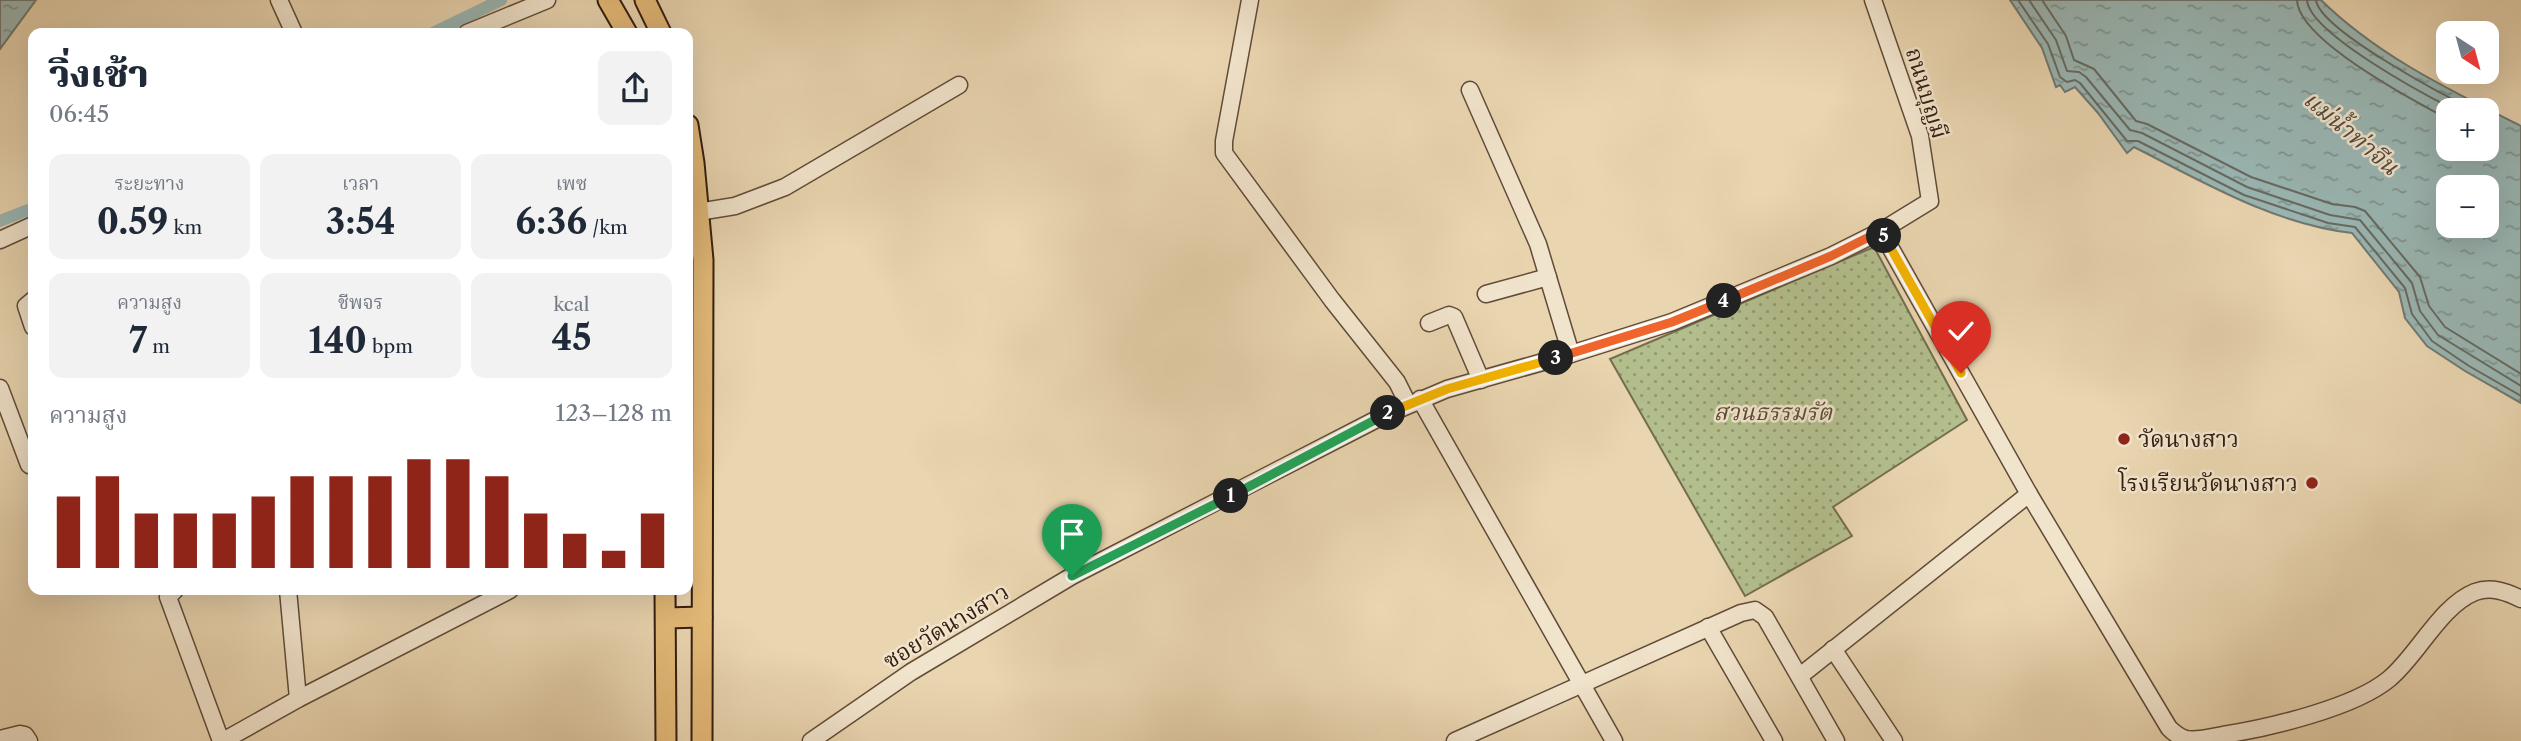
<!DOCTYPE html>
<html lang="th">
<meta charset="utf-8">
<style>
body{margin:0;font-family:"Libre Caslon Text","Noto Serif Thai",serif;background:#f2f2f3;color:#1f2937;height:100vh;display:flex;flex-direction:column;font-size:26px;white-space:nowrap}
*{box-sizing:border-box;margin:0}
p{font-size:23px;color:#747a83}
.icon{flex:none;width:38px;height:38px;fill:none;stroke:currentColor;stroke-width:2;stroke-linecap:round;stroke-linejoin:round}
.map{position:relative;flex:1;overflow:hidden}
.side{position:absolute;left:28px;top:28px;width:665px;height:567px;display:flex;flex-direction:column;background:#fff;border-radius:14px;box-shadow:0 7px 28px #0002}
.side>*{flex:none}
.needle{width:46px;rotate:144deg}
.controls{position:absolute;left:2436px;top:21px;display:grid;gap:14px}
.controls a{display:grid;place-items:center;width:63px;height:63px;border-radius:14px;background:#fff;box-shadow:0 7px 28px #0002;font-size:35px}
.pin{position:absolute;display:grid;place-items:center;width:60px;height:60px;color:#fff;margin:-72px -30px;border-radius:50% 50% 50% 0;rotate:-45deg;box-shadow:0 0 7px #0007}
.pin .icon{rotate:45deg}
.km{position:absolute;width:35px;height:35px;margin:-18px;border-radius:50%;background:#222;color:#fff;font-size:19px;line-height:35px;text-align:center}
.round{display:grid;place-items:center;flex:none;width:74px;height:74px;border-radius:14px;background:#f2f2f3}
.headline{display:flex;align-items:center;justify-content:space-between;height:119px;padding:0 21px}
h1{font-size:38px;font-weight:800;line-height:52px}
.metrics{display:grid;grid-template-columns:repeat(3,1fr);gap:10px;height:119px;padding:7px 21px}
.metrics div{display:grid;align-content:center;border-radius:14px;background:#f2f2f3;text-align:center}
.metrics b{font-size:35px;font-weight:800}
.metrics small{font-size:19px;font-weight:400}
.metrics p{font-size:19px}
.chart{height:196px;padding:14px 21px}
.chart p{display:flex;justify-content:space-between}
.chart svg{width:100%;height:126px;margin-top:7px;stroke:#8f2418;stroke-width:6}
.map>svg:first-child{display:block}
.grass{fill:url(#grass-dots);stroke:#746e4e;stroke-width:2}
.water{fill:url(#water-ripples);stroke:#717972;stroke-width:2;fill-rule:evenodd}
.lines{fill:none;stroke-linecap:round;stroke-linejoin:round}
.shore{stroke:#676a62;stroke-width:2}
.canal{stroke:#9ab7b4;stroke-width:12}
.minor-casing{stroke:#614b38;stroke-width:19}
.major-casing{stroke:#341d10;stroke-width:23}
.minor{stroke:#f1e4cc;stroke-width:16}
.major{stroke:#e4ba78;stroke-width:19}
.split-1-casing{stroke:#fff;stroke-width:14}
.split-2-casing{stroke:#fff;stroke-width:14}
.split-3-casing{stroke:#fff;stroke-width:14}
.split-4-casing{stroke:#fff;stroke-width:14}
.split-5-casing{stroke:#fff;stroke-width:14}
.split-6-casing{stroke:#fff;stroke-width:14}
.split-1{stroke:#22a559;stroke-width:9}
.split-2{stroke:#22a559;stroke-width:9}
.split-3{stroke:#f5b400;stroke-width:9}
.split-4{stroke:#f0652b;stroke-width:9}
.split-5{stroke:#f0652b;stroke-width:9}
.split-6{stroke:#f5b400;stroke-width:9}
.poi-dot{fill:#8f2418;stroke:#f1e4cc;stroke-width:2.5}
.labels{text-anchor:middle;stroke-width:5;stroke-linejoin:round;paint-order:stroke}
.street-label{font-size:23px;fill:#341d10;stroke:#f1e4cc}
.park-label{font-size:23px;font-style:italic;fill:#5a4d36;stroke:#f1e4cc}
.poi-label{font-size:23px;fill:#341d10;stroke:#f1e4cc;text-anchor:start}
.water-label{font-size:24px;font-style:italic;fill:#534b41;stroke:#f1e4cc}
</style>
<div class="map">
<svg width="2521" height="741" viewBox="0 0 2521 741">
<defs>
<pattern id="grass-dots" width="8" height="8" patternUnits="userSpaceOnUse" patternTransform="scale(1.75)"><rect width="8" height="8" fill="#b3be8d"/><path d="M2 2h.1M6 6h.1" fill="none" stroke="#929a72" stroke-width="1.8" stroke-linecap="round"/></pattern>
<pattern id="water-ripples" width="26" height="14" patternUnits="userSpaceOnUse" patternTransform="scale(1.75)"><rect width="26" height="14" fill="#9ab7b4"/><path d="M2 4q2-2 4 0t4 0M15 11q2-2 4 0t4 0" fill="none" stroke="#7e9491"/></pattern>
</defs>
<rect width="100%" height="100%" fill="#e9d5b0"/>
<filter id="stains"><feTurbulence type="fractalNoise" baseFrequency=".00286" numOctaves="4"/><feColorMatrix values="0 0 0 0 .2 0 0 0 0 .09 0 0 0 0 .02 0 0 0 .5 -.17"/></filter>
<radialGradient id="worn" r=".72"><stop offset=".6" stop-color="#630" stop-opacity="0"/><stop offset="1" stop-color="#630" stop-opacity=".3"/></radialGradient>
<path class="grass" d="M 1874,247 L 1967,420 L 1833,507 L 1852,536 L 1745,596 L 1610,359 Z"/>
<g class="water">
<path d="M 0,0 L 36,0 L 0,49 Z"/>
<path d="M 2010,0 L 2321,0 C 2378,56 2450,90 2521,126 L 2521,403 L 2465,371 L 2427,346 L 2405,318 L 2399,292 L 2352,233 C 2274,224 2203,182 2134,147 L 2127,153 L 2098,113 L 2075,87 L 2065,92 L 2060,85 L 2056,87 L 2042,48 ZM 2448,110 L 2487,110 L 2487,149 L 2448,149 ZM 2448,187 L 2487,187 L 2487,226 L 2448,226 Z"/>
</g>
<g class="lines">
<g class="shore">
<path d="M 2018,0 L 2048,44 L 2060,77 L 2067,82 L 2075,80 L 2080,83 L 2127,141 L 2138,141 L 2244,195 L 2328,223 L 2355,227 L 2405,288 L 2412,314 L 2432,341 L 2469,366 L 2521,396"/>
<path d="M 2029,0 L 2056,40 L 2067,71 L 2079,72 L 2086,77 L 2130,130 L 2142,133 L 2247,187 L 2330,215 L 2360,220 L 2412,283 L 2420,311 L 2438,335 L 2521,386"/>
<path d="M 2042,0 L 2066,36 L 2074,60 L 2094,69 L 2136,121 L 2147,124 L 2251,177 L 2332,204 L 2355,207 L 2365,211 L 2420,277 L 2429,306 L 2445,327 L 2521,374"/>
<path d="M 2297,0 C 2298,40 2414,101 2448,119"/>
<path d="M 2307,0 C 2309,33 2425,95 2455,110"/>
<path d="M 2316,0 C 2320,30 2445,96 2474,110"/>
</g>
<g class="canal">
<path d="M 433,33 L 501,0"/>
<path d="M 0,221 L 33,208"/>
</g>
<g class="minor-casing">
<g id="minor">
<path d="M 279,0 L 294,33"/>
<path d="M 1250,0 L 1224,141 L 1224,153 L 1332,300 L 1397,382 L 1408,404"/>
<path d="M 467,33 L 547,0"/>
<path d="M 1470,90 L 1538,244 L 1571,354"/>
<path d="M 698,212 L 735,206 L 785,187 L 959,85"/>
<path d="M 1881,231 L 2029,494 L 2169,728 C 2174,733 2179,737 2186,739 C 2198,741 2212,737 2223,735 C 2268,728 2354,708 2389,679 C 2418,655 2440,606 2475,592 C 2491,586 2507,592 2521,599"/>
<path d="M 0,240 L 33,225"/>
<path d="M 1486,294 L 1548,277"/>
<path d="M 33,300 L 26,306 L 33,327"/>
<path d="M 1429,323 L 1449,315 L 1454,317 L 1481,380"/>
<path d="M 0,388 L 29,465"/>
<path d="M 1420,399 L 1614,741"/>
<path d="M 175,590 L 168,597 L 221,741"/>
<path d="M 288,590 L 298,699"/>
<path d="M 1708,627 L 1774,741"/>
<path d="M 1833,649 L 1894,741"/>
<path d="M 1800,676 L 2029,494"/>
<path d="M 0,739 L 20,734 L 25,735 L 29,741"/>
<path d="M 223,741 L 298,699 L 510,590"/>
<path d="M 811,741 L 911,672 L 1072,576 L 1381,417 L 1447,389 L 1571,354 L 1672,322 L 1831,256 L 1881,231 L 1930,201 L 1920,136 L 1873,0"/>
<path d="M 1455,741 L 1741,613 L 1755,610 L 1765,617 L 1836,741"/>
</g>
</g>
<g class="major-casing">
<g id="major">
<path d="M 608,0 L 627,33"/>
<path d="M 645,0 L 661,33"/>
<path d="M 688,125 L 694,163 L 703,260 L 702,741"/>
<path d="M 665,590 L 666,741"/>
<path d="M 666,618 L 702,617"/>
</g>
</g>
<use href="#minor" class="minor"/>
<use href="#major" class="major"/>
</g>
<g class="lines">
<g class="split-1-casing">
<path id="split-1" d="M 1072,576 L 1231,496"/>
</g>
<g class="split-2-casing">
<path id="split-2" d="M 1231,496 L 1388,413"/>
</g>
<g class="split-3-casing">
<path id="split-3" d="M 1388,413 L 1447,389 L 1556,358"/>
</g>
<g class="split-4-casing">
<path id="split-4" d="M 1556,358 L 1672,322 L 1724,301"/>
</g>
<g class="split-5-casing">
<path id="split-5" d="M 1724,301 L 1831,256 L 1881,231 L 1884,236"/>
</g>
<g class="split-6-casing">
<path id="split-6" d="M 1884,236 L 1961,373"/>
</g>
<use href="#split-1" class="split-1"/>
<use href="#split-2" class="split-2"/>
<use href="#split-3" class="split-3"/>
<use href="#split-4" class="split-4"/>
<use href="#split-5" class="split-5"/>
<use href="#split-6" class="split-6"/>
</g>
<g class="poi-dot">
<circle cx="2124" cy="439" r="7"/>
<circle cx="2312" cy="483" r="7"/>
</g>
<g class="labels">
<g class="street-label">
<text transform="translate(1927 93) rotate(73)" y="8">ถนนบุญมี</text>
<text transform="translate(946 626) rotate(-31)" y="8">ซอยวัดนางสาว</text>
</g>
<g class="park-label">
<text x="1773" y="420">สวนธรรมรัต</text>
</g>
<g class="poi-label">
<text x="2138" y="447">วัดนางสาว</text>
<text x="2298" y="491" text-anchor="end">โรงเรียนวัดนางสาว</text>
</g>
<g class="water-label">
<text transform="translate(2351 133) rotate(40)" y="8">แม่น้ำท่าจีน</text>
</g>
</g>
<rect width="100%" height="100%" filter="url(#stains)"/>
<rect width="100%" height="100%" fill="url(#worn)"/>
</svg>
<div class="controls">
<a><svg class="needle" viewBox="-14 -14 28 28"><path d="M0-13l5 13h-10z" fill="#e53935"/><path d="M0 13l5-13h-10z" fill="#747a83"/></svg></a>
<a>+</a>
<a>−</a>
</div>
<div class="pin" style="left:1072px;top:576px;background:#1e9e55"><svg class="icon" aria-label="arrive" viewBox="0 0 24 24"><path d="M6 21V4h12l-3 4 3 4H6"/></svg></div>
<div class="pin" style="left:1961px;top:373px;background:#d93025"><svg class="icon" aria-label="check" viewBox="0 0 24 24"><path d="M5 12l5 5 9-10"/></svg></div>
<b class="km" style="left:1231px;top:496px">1</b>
<b class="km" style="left:1388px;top:413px">2</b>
<b class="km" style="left:1556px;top:358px">3</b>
<b class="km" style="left:1724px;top:301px">4</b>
<b class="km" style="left:1884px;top:236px">5</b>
<section class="side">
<div class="headline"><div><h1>วิ่งเช้า</h1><p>06:45</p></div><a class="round"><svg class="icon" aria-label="share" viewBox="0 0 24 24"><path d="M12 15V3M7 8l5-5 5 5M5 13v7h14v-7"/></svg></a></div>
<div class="metrics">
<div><p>ระยะทาง</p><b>0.59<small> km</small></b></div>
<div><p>เวลา</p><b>3:54</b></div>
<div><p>เพซ</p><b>6:36<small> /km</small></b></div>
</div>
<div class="metrics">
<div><p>ความสูง</p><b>7<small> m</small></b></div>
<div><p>ชีพจร</p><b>140<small> bpm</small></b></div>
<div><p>kcal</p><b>45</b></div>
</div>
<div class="chart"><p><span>ความสูง</span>123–128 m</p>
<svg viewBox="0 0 160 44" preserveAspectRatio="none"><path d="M5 44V19M15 44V12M25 44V25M35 44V25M45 44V25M55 44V19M65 44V12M75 44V12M85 44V12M95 44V6M105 44V6M115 44V12M125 44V25M135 44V32M145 44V38M155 44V25"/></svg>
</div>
</section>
</div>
